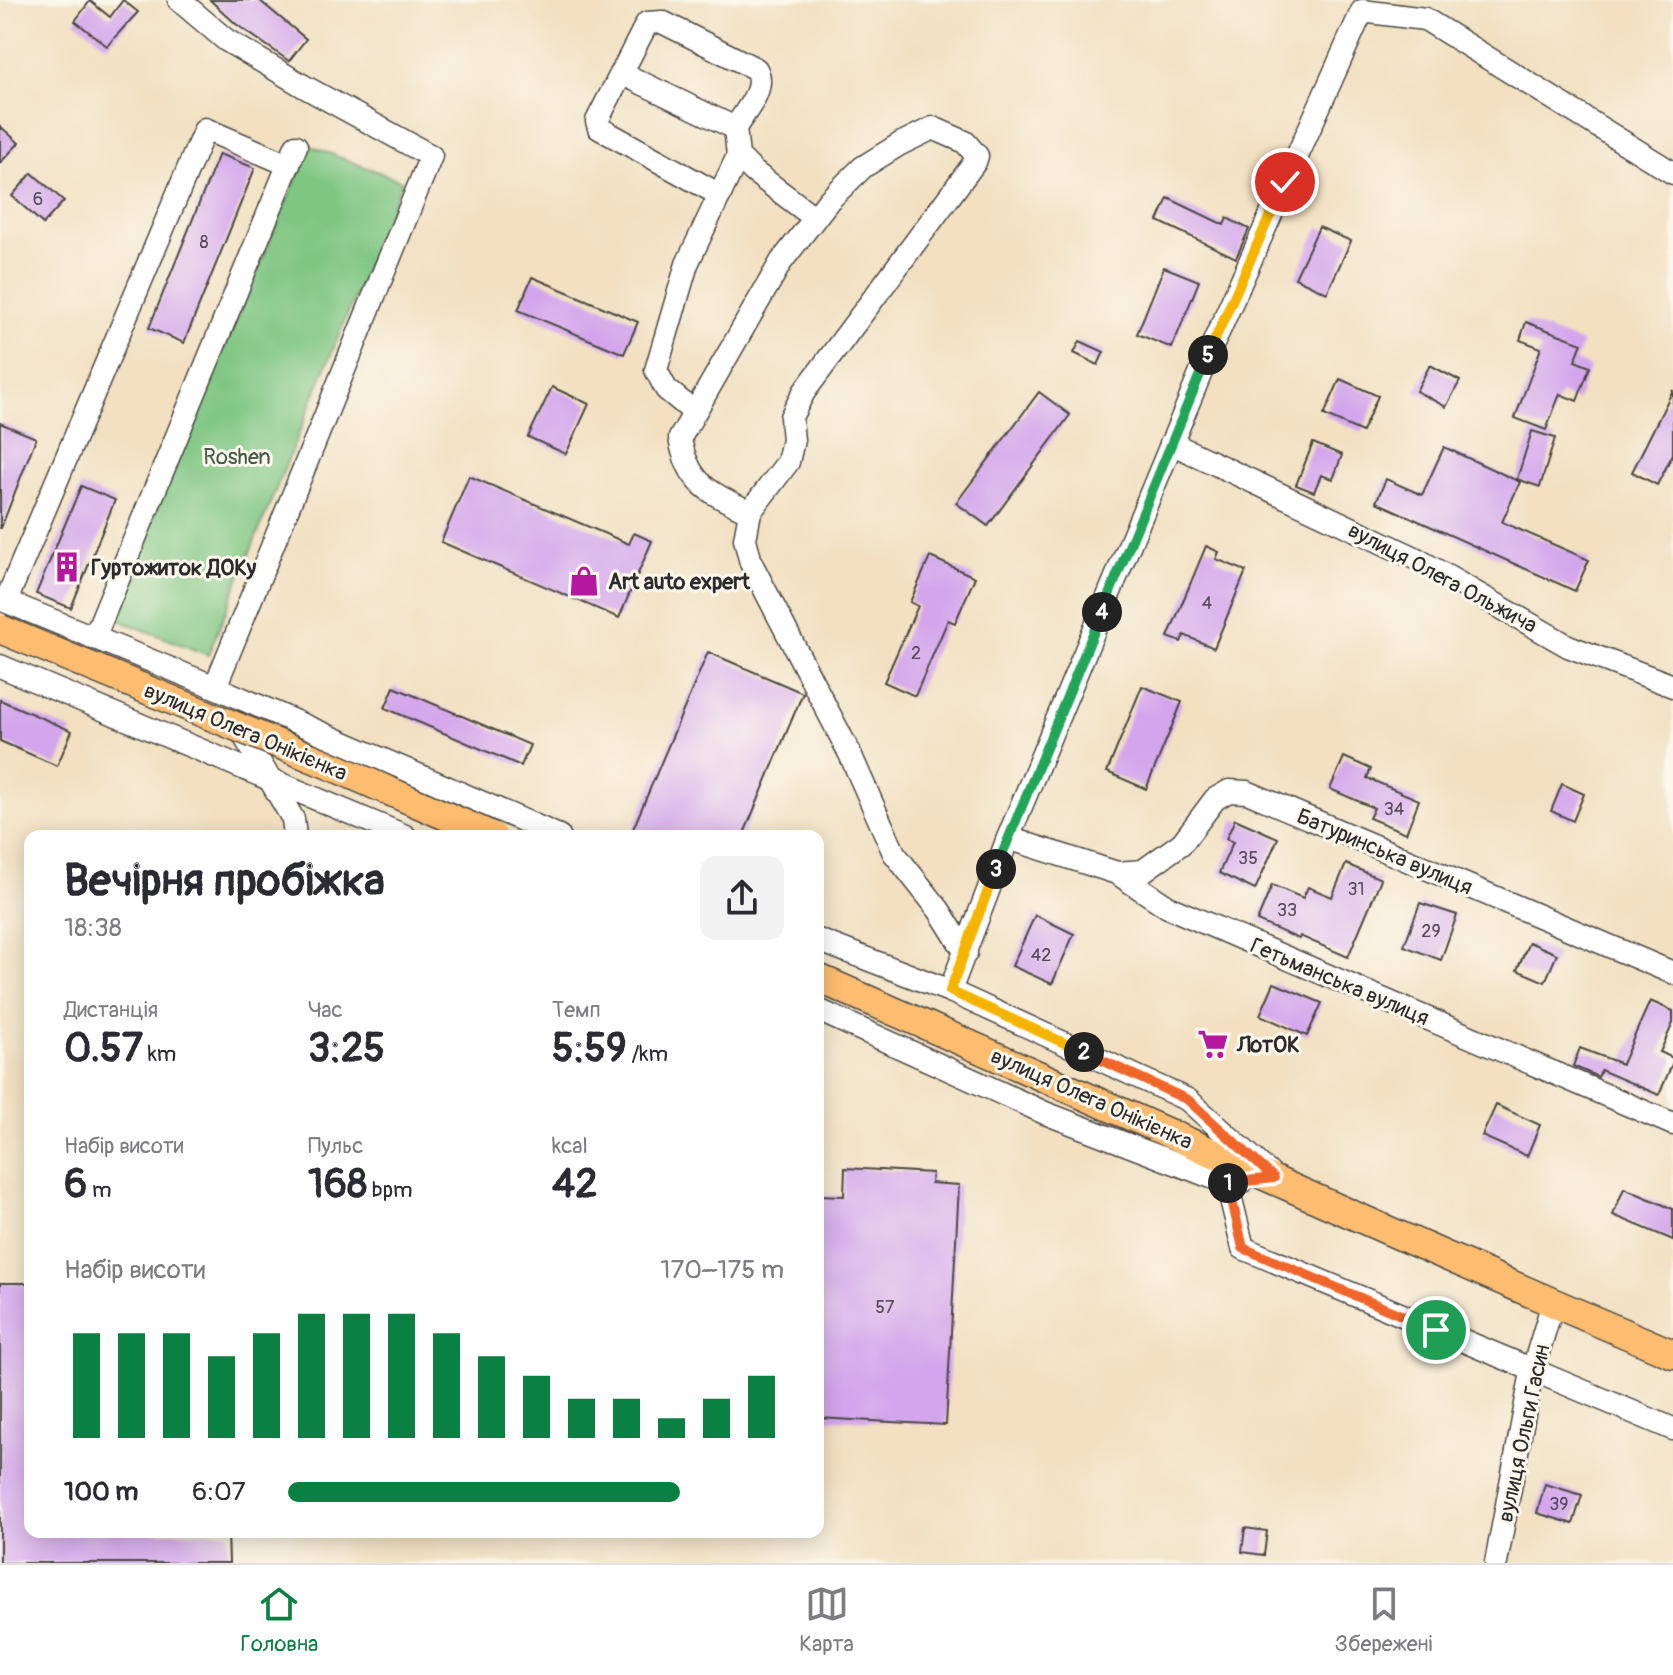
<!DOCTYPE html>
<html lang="uk">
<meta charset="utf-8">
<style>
body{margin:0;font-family:Pangolin,sans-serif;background:#f2f2f3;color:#2b2b33;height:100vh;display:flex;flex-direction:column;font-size:30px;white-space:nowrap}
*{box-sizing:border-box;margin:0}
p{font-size:26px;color:#7c7c81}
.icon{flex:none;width:44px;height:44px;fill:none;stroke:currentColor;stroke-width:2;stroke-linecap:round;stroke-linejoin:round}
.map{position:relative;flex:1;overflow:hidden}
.panel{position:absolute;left:24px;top:830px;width:800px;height:708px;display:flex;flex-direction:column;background:#fff;border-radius:16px;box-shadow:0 4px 20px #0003}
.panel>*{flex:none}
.pin{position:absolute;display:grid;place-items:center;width:68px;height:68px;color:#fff;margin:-34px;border:4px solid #fff;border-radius:50%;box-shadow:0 2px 8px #0007}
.km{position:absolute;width:40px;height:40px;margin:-20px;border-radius:50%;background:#222;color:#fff;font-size:22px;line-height:40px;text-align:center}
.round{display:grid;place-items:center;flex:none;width:84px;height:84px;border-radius:16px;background:#f2f2f3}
.headline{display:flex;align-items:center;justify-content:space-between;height:136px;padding:0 40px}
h1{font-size:44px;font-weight:800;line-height:60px}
.figures{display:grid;grid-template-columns:repeat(3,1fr);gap:12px;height:136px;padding:8px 40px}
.figures div{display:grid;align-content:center}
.figures b{font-size:40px;font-weight:800}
.figures small{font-size:22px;font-weight:400}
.figures p{font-size:22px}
.chart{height:224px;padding:16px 40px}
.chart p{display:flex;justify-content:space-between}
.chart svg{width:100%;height:144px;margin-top:8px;stroke:#0b8043;stroke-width:6}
ul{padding:0 40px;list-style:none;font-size:26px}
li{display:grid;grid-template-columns:128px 96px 1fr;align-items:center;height:60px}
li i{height:20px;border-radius:10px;background:#0b8043}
.menu{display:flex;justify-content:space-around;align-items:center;height:112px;border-top:2px solid #e1e1e2;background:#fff;font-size:22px;color:#7c7c81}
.menu a{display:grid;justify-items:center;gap:4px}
.menu .on{color:#0b8043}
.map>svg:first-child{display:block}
.green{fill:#7fc682;stroke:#557856;stroke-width:2}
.building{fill:#d3a5ec}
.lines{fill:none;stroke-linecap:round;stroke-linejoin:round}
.minor-casing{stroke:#494642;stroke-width:25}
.major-casing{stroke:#494642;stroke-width:31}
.minor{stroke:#fff;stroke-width:22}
.major{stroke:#fcbd6f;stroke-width:28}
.major-bridge-casing{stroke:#494642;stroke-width:31;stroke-linecap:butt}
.major-bridge{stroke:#fcbd6f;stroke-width:28}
.split-1-casing{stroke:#fff;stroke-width:16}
.split-2-casing{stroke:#fff;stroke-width:16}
.split-3-casing{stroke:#fff;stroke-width:16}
.split-4-casing{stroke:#fff;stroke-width:16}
.split-5-casing{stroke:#fff;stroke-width:16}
.split-6-casing{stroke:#fff;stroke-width:16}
.split-1{stroke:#f0652b;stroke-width:10}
.split-2{stroke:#f0652b;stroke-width:10}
.split-3{stroke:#f5b400;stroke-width:10}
.split-4{stroke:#22a559;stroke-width:10}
.split-5{stroke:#22a559;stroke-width:10}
.split-6{stroke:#f5b400;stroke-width:10}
.labels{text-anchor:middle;stroke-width:6;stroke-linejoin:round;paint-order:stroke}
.number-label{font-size:18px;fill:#554a5b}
.park-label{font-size:22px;fill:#445a45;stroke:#fbf7ec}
.poi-label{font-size:22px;font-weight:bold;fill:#2b2b2b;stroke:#fbf7ec;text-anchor:start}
.street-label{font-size:22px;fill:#2b2b2b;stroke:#fbf7ec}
</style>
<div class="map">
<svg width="1673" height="1563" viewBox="0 0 1673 1563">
<rect width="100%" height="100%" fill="#fbf7ec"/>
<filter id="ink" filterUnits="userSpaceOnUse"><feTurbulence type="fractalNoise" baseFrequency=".0125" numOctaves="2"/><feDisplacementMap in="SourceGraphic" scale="16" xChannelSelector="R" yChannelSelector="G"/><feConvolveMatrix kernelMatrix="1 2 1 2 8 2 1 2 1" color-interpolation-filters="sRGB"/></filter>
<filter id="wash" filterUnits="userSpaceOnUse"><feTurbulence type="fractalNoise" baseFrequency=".006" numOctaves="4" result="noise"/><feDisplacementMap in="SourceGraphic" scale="32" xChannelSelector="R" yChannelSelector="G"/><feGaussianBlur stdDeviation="1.8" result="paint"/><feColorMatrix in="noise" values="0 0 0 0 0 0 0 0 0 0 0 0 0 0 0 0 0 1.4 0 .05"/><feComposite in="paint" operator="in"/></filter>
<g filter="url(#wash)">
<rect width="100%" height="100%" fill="#f2e0c1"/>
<path class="green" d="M 310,146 L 402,181 L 208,655 L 111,617 Z"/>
<g id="blocks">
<g class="building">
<path d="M 123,0 L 138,12 L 107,46 L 75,21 L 90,1 L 110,17 Z"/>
<path d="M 210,0 L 259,0 L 306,39 L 289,61 L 236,24 Z"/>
<path d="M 0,126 L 19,143 L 0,163 Z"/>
<path d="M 219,154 L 255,168 L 184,343 L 149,328 Z"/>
<path d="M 32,173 L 64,201 L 43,224 L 12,196 Z"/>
<path d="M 1168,198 L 1224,225 L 1227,218 L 1249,229 L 1236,258 L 1158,221 Z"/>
<path d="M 1319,227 L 1351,241 L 1327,293 L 1295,278 Z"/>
<path d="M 1164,267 L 1199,281 L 1172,348 L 1137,334 Z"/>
<path d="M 532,277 L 638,322 L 624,354 L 518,310 Z"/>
<path d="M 1526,322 L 1582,343 L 1575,361 L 1590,367 L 1577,401 L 1560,394 L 1546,430 L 1515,418 L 1541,348 L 1520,340 Z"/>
<path d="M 1080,341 L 1104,352 L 1098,365 L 1074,353 Z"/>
<path d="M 1430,365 L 1460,381 L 1446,407 L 1416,391 Z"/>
<path d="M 1340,379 L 1378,396 L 1362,432 L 1324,415 Z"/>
<path d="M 552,387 L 589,404 L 566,454 L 528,437 Z"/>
<path d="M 1673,390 L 1673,454 L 1657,485 L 1632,472 Z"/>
<path d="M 1039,392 L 1070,415 L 988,526 L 956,503 Z"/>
<path d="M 0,423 L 36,438 L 1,528 L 0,528 Z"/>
<path d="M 1532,431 L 1555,438 L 1540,487 L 1517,479 Z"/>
<path d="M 1313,443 L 1342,455 L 1333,479 L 1321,475 L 1314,492 L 1296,485 Z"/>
<path d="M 1444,447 L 1520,482 L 1502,522 L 1589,560 L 1575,591 L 1376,502 L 1386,479 L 1422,495 Z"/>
<path d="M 469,476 L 629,544 L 634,533 L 652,541 L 619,618 L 441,542 Z"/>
<path d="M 81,486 L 115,500 L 71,608 L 36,594 Z"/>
<path d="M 1206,546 L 1219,552 L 1216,559 L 1246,571 L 1214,648 L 1184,635 L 1181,642 L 1168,637 Z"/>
<path d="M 930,557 L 975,577 L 955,623 L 948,620 L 915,696 L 884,682 L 918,606 L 910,602 Z"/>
<path d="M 708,652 L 803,693 L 743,836 L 630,836 Z"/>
<path d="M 1142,686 L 1182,702 L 1146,789 L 1107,772 Z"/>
<path d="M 394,687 L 530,745 L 521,766 L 385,708 Z"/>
<path d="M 0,700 L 72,731 L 57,766 L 0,741 Z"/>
<path d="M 1344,757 L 1371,769 L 1367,778 L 1419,800 L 1406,833 L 1369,818 L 1374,808 L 1330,789 Z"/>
<path d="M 1562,784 L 1584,794 L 1573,821 L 1551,811 Z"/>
<path d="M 1235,819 L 1278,838 L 1255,890 L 1219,873 L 1233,842 L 1226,839 Z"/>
<path d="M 1346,864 L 1381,879 L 1348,957 L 1300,936 L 1299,939 L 1257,921 L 1272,885 L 1303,898 L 1308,887 L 1332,897 Z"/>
<path d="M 1420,903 L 1457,915 L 1441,960 L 1404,946 Z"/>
<path d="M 1035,915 L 1074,934 L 1052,984 L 1012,966 Z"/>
<path d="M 1529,942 L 1557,954 L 1545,982 L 1517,970 Z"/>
<path d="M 1274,983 L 1322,1003 L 1307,1036 L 1260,1015 Z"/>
<path d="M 1650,1001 L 1673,1011 L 1673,1023 L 1660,1052 L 1673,1058 L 1673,1062 L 1659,1095 L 1601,1070 L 1598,1077 L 1573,1066 L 1580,1048 L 1622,1064 Z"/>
<path d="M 1496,1105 L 1540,1125 L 1527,1156 L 1482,1136 Z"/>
<path d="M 845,1168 L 932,1173 L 931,1183 L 959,1185 L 946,1425 L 818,1418 L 818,1195 L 844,1196 Z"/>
<path d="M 1624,1188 L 1673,1209 L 1673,1240 L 1613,1215 Z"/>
<path d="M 0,1283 L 30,1283 L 30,1532 L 228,1532 L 229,1563 L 0,1563 Z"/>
<path d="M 1545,1484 L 1582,1495 L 1573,1524 L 1537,1513 Z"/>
<path d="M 1245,1528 L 1267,1531 L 1264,1555 L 1242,1552 Z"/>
</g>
</g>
</g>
<g filter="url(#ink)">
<use href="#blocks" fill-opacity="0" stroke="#494642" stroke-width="2"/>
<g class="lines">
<g class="minor-casing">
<g id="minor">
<path d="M 179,0 L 226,40 L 305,87 L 431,156 L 215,687"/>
<path d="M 623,74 L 735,128 L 738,156 L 754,172 L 815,218"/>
<path d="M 720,195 L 599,128 L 597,121 L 647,23 L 662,22 L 756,69 C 767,89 745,111 735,128"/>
<path d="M 694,412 L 666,389 L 656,370 L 687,264 L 738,156"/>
<path d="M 1171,443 L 1415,558 L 1568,646 L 1673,686"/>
<path d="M 750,512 L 788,462 L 793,440 L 791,417 L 804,392 L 975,162 L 977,156 L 965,142 L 933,128 L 900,144 L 863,167 L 829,200 L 781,262 L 680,438 C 688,485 711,493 750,512 L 745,539 L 751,563 L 850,754 L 894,853 L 939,910 L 966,953"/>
<path d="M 0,599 L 215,687 L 559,836"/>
<path d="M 6,601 L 205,129 L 289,165"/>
<path d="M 94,638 L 296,146"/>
<path d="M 0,666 L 405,836"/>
<path d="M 236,722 L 293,819 L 295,836"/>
<path d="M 1008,838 L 1117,873 L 1168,907 L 1673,1124"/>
<path d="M 1117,873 L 1143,871 L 1182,843 L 1215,799 L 1229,791 L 1247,792 L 1673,973"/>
<path d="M 818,940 L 950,991 L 1188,1100 L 1268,1172"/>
<path d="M 950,991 L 1008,838 L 1209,353 L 1362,11 L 1425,19 L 1673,173"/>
<path d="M 818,1010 L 1045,1113 L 1227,1183 L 1242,1182"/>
<path d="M 1227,1183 L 1243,1248 L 1673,1429"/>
<path d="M 1496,1563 L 1532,1372 L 1553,1303"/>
</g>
</g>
<g class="major-casing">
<path id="major" d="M 818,978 C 1103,1102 1386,1233 1673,1354"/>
</g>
<use href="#minor" class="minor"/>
<use href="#major" class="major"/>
<g class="major-bridge-casing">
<path id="major-bridge" d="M 0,629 L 334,767 L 492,836"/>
</g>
<use href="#major-bridge" class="major-bridge"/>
</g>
</g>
<g class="lines" filter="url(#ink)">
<g class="split-1-casing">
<path id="split-1" d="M 1228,1183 L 1243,1248 L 1436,1330"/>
</g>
<g class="split-2-casing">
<path id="split-2" d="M 1084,1052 L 1188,1100 L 1274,1178 L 1228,1183"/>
</g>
<g class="split-3-casing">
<path id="split-3" d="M 996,869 L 950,991 L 1084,1052"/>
</g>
<g class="split-4-casing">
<path id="split-4" d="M 996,869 L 1102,612"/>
</g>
<g class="split-5-casing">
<path id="split-5" d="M 1102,612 L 1208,355"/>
</g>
<g class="split-6-casing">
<path id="split-6" d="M 1208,355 L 1285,182"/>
</g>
<use href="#split-1" class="split-1"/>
<use href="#split-2" class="split-2"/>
<use href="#split-3" class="split-3"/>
<use href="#split-4" class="split-4"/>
<use href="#split-5" class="split-5"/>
<use href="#split-6" class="split-6"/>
</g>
<defs>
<g id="building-bare" transform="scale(2.4)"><path d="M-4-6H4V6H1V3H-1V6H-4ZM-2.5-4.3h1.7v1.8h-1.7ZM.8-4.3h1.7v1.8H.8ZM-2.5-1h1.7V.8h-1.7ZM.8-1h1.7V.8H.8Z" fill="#b5179e" stroke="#fbf7ec" stroke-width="2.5" paint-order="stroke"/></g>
<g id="shop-bare" transform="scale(2.4)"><path d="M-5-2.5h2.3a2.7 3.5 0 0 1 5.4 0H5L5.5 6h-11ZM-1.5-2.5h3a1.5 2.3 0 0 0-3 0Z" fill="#b5179e" stroke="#fbf7ec" stroke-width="2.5" paint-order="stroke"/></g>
<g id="supermarket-bare" transform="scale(2.4)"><path d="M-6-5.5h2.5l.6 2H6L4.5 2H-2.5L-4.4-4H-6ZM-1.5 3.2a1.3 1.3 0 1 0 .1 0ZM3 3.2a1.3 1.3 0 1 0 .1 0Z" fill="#b5179e" stroke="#fbf7ec" stroke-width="2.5" paint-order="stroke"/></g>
</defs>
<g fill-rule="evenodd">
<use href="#building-bare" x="67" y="567"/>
<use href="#shop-bare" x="584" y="581"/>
<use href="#supermarket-bare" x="1213" y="1044"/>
</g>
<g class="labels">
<g class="number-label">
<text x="38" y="205">6</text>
<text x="204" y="248">8</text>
<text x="1207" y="609">4</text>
<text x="916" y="659">2</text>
<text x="1394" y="815">34</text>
<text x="1248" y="864">35</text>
<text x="1356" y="895">31</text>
<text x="1287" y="916">33</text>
<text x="1431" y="937">29</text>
<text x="1041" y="961">42</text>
<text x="885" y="1313">57</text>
<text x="1559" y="1510">39</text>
</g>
<g class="park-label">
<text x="237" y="464">Roshen</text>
</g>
<g class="poi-label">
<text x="91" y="575">Гуртожиток ДОКу</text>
<text x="608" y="589">Art auto expert</text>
<text x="1237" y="1052">ЛотОК</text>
</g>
<g class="street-label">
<text transform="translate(1443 577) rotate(28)" y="8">вулиця Олега Ольжича</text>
<text transform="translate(246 731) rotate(23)" y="8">вулиця Олега Онікієнка</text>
<text transform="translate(1385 851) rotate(23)" y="8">Батуринська вулиця</text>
<text transform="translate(1340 981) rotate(23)" y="8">Гетьманська вулиця</text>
<text transform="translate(1092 1098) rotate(24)" y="8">вулиця Олега Онікієнка</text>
<text transform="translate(1523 1433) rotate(-78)" y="8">вулиця Ольги Гасин</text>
</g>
</g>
</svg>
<div class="pin" style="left:1436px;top:1330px;background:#1e9e55"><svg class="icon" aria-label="arrive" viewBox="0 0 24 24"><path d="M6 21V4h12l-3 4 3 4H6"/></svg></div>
<div class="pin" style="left:1285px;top:182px;background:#d93025"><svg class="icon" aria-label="check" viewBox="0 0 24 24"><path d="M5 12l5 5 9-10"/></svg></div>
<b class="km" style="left:1228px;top:1183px">1</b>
<b class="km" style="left:1084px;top:1052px">2</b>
<b class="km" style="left:996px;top:869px">3</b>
<b class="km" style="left:1102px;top:612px">4</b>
<b class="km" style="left:1208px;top:355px">5</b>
<section class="panel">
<div class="headline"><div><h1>Вечірня пробіжка</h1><p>18:38</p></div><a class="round"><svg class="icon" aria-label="share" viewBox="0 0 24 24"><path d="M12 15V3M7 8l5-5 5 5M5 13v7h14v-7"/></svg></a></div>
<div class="figures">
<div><p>Дистанція</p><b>0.57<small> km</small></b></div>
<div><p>Час</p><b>3:25</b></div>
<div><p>Темп</p><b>5:59<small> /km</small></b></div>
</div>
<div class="figures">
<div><p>Набір висоти</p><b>6<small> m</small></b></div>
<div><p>Пульс</p><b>168<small> bpm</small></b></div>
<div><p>kcal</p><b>42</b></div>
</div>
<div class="chart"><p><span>Набір висоти</span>170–175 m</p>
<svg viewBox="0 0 160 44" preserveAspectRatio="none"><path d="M5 44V12M15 44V12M25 44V12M35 44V19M45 44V12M55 44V6M65 44V6M75 44V6M85 44V12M95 44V19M105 44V25M115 44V32M125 44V32M135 44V38M145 44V32M155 44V25"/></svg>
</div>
<ul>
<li><b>100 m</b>6:07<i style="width:79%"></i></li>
</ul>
</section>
</div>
<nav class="menu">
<a class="on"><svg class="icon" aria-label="home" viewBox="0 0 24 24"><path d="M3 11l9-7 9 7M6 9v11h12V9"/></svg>Головна</a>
<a><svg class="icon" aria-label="map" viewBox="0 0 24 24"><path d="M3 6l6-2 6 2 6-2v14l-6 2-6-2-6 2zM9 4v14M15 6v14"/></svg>Карта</a>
<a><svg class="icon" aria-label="saved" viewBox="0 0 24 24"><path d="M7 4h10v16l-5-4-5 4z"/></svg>Збережені</a>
</nav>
